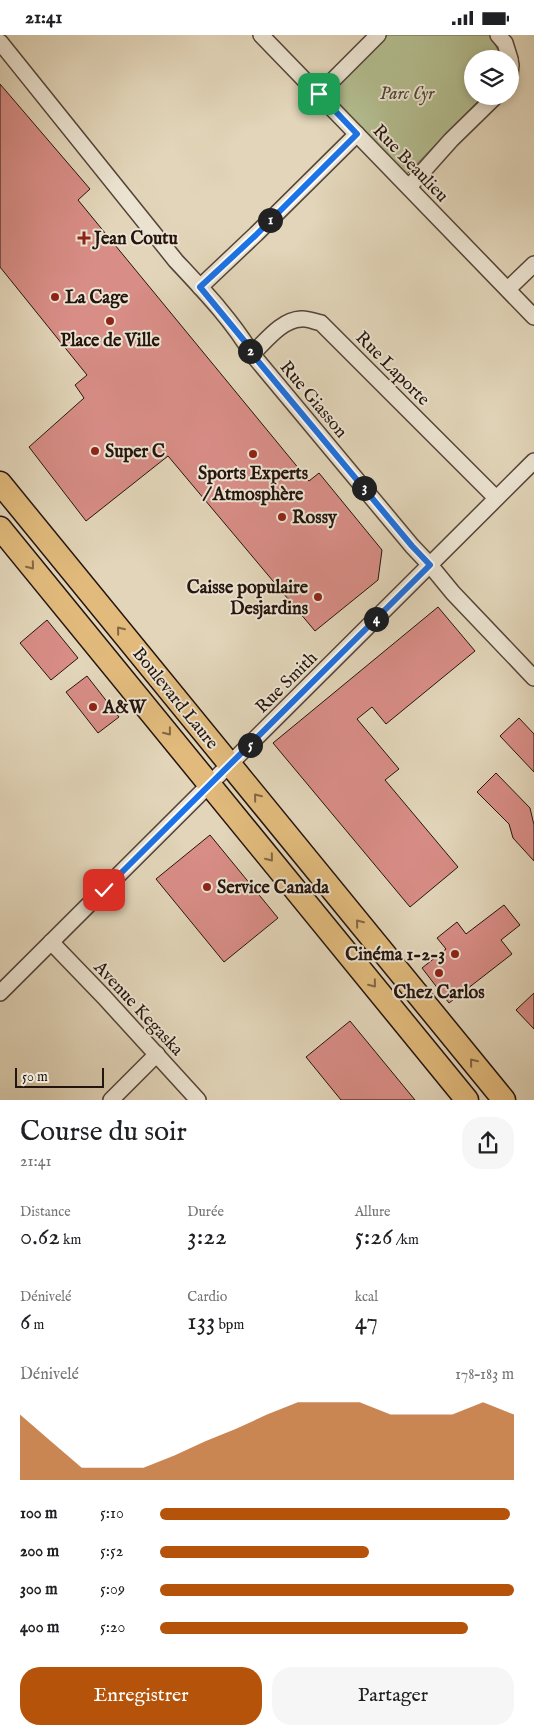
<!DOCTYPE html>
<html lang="fr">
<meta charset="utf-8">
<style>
body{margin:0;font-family:"IM FELL English",serif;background:#f6f6f6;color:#202124;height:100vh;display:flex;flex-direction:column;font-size:19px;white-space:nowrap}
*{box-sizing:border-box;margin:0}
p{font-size:16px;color:#757577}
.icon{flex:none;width:28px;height:28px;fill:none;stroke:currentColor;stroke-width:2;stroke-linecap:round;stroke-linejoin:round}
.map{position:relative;height:1065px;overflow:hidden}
.panel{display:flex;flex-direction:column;background:#fff;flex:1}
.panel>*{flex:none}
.tools{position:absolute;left:464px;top:15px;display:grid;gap:10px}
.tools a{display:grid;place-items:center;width:55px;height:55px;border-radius:50%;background:#fff;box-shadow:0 2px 8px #0003;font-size:25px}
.scale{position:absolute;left:15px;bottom:12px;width:89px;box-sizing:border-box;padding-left:5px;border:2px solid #24140e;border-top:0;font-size:14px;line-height:18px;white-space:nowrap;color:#24140e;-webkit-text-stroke:4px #ece4d2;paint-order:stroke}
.pin{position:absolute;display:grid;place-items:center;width:42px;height:42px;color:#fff;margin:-21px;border-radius:10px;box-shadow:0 2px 8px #0006}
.km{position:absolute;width:25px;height:25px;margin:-12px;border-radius:50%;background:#222;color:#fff;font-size:14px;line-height:25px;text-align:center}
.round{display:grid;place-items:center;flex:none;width:52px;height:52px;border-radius:20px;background:#f6f6f6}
.overview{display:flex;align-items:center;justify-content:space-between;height:85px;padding:0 20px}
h1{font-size:28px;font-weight:600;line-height:38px}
.metrics{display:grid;grid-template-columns:repeat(3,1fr);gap:8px;height:85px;padding:5px 20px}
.metrics div{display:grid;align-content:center}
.metrics b{font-size:25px;font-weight:600}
.metrics small{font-size:14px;font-weight:400}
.metrics p{font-size:14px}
.chart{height:140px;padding:10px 20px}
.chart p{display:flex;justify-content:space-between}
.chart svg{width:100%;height:90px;margin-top:5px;fill:#b45309;opacity:.7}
.cta{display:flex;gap:10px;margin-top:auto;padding:10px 20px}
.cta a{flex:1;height:58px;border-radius:20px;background:#b45309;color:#fff;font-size:20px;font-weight:600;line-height:58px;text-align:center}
.cta a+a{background:#f6f6f6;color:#202124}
ul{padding:0 20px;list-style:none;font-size:16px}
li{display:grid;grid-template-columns:80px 60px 1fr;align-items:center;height:38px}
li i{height:12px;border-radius:6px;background:#b45309}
.status{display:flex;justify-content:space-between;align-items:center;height:35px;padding:0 25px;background:#fff;direction:ltr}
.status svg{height:14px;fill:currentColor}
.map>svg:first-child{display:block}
.green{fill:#b3bd8f;stroke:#6c684e}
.building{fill:#d88d86;stroke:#24140e}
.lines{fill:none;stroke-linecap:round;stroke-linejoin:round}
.minor-casing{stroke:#544439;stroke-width:18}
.highway-casing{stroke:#24140e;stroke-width:25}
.minor{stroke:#ece4d2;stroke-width:15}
.highway{stroke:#e1ba7c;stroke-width:22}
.oneway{stroke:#826745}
.route-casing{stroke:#fff;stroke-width:10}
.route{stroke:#1a73e8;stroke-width:6}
.poi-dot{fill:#8f2418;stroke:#ece4d2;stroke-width:2}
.labels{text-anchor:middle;stroke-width:4;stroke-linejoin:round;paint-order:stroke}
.park-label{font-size:18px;font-style:italic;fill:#4f4735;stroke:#ece4d2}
.street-label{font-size:18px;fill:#24140e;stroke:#ece4d2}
.poi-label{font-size:18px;font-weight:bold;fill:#24140e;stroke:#ece4d2;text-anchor:start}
</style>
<div class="status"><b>21:41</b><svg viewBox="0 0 49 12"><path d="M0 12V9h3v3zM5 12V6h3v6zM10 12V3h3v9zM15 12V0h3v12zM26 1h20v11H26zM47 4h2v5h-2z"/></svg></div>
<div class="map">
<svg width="534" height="1065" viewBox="0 0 534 1065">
<rect width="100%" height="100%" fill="#e2d5b9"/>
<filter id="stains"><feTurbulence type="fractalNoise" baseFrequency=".004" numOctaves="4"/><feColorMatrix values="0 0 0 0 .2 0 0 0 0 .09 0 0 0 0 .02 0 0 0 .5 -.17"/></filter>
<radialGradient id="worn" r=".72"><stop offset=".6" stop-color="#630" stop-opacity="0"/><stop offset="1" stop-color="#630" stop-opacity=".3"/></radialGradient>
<path class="green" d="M 385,0 L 490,0 L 499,17 L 500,24 L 472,24 L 472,61 L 483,61 L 407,139 L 327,59 Z"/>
<g class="building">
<path d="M 0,49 L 90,154 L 78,165 L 309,446 L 319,438 L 382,515 L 378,545 L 315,596 L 168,421 L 86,486 L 29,412 L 84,363 L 75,350 L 87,340 L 0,232 Z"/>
<path d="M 438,572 L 475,616 L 386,689 L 372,672 L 357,684 L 399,734 L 385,745 L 458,832 L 410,872 L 273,708 Z"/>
<path d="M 47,585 L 78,623 L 51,645 L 20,608 Z"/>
<path d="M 87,641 L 119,682 L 98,698 L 66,657 Z"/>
<path d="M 519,683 L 534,699 L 534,737 L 500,701 Z"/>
<path d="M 496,738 L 530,773 L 534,790 L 534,826 L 513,803 L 509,789 L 477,757 Z"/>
<path d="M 210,800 L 278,883 L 224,927 L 156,844 Z"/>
<path d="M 504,870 L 520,890 L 501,905 L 512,919 L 449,968 L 422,933 L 446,914 L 437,903 L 457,887 L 466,899 Z"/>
<path d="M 534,958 L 534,994 L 516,975 Z"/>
<path d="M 350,986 L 415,1065 L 341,1065 L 306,1022 Z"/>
</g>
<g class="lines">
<g class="minor-casing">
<g id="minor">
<path d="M 261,0 L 534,282"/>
<path d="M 498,0 L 505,8 L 510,24"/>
<path d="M 0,7 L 176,226 C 203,255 232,285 252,319 L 412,511 L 430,530 L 453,558 L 534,643"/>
<path d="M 510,25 L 511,30 L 510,41"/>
<path d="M 319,59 L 378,0"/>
<path d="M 409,152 L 451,105 L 496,61"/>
<path d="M 200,252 L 256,199 L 357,99"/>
<path d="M 508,254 L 534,229"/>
<path d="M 252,319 C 266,306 281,285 301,284 C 307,283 315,287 321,288 L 496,463"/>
<path d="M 51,907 L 104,962 L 198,1065"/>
<path d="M 0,958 L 534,426"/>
<path d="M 111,1065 L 157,1019"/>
</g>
</g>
<g class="highway-casing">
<g id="highway">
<path d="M 0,448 L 504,1065"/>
<path d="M 0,493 L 467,1065"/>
</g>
</g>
<use href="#minor" class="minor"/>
<use href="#highway" class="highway"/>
</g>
<defs><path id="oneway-chevron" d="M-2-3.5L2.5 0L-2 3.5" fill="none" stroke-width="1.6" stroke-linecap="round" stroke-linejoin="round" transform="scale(1.25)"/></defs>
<g class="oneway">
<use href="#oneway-chevron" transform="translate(31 531) rotate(51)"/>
<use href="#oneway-chevron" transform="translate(120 595) rotate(-129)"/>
<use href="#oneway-chevron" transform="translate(168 697) rotate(51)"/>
<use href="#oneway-chevron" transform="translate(257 762) rotate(-129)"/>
<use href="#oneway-chevron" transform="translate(270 823) rotate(51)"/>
<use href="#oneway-chevron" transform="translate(359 888) rotate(-129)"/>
<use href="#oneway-chevron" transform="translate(373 949) rotate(51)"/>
<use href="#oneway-chevron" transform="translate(473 1027) rotate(-129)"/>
</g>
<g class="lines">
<g class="route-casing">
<path id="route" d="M 104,855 L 430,530 L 412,511 L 252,319 L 246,308 L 200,252 L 256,200 L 357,99 L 319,59"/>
</g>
<use href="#route" class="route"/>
</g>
<g class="poi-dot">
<path d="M81.5 195.5h5v5h5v5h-5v5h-5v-5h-5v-5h5z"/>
<circle cx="55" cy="262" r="5"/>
<circle cx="110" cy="286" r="5"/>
<circle cx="95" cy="416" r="5"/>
<circle cx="253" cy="419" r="5"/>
<circle cx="282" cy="482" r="5"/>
<circle cx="318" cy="562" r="5"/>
<circle cx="93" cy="672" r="5"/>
<circle cx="207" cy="852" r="5"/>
<circle cx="455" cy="919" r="5"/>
<circle cx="439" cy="938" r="5"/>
</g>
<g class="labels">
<g class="park-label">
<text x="407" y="64">Parc Cyr</text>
</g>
<g class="street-label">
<text transform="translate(411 128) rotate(46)" y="6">Rue Beaulieu</text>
<text transform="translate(393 333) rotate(45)" y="6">Rue Laporte</text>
<text transform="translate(314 364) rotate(50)" y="6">Rue Giasson</text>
<text transform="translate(286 647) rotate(-45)" y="6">Rue Smith</text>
<text transform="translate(176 663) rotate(51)" y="6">Boulevard Laure</text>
<text transform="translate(139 973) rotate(47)" y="6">Avenue Kegaska</text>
</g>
<g class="poi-label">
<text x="94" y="209">Jean Coutu</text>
<text x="65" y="268">La Cage</text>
<text x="110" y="311" text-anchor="middle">Place de Ville</text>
<text x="105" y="422">Super C</text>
<text x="253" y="444" text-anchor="middle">Sports Experts<tspan x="253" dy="21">/ Atmosphère</tspan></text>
<text x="292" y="488">Rossy</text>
<text x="308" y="558" text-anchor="end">Caisse populaire<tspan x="308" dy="21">Desjardins</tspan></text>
<text x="103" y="678">A&amp;W</text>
<text x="217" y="858">Service Canada</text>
<text x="445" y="925" text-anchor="end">Cinéma 1-2-3</text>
<text x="439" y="963" text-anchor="middle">Chez Carlos</text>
</g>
</g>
<rect width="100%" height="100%" filter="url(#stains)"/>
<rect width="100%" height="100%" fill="url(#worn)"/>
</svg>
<div class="tools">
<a><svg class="icon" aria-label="layers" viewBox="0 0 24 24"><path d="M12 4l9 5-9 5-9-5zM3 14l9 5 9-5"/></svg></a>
</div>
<div class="scale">50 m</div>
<div class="pin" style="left:319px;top:59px;background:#1e9e55"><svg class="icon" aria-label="arrive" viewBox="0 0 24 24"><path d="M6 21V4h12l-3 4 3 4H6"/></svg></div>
<div class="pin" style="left:104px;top:855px;background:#d93025"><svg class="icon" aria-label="check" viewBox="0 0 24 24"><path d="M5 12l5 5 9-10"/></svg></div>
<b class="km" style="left:270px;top:185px">1</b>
<b class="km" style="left:250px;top:316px">2</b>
<b class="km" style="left:364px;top:453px">3</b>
<b class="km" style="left:376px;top:584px">4</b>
<b class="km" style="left:250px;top:710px">5</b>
</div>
<section class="panel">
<div class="overview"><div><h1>Course du soir</h1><p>21:41</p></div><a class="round"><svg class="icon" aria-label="share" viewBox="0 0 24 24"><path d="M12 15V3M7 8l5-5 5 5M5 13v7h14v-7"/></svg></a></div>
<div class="metrics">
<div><p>Distance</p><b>0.62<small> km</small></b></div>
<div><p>Durée</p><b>3:22</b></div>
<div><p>Allure</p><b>5:26<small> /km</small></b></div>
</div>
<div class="metrics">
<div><p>Dénivelé</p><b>6<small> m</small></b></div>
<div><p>Cardio</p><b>133<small> bpm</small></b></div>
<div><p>kcal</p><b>47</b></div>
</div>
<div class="chart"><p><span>Dénivelé</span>178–183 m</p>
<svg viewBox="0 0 160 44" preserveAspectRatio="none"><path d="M0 44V12L10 25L20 38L30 38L40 38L50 32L60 25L70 19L80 12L90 6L100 6L110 6L120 12L130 12L140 12L150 6L160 12V44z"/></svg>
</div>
<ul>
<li><b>100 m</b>5:10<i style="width:99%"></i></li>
<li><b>200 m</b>5:52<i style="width:59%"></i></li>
<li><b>300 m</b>5:09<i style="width:100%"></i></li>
<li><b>400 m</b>5:20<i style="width:87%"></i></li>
</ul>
<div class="cta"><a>Enregistrer</a><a>Partager</a></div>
</section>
